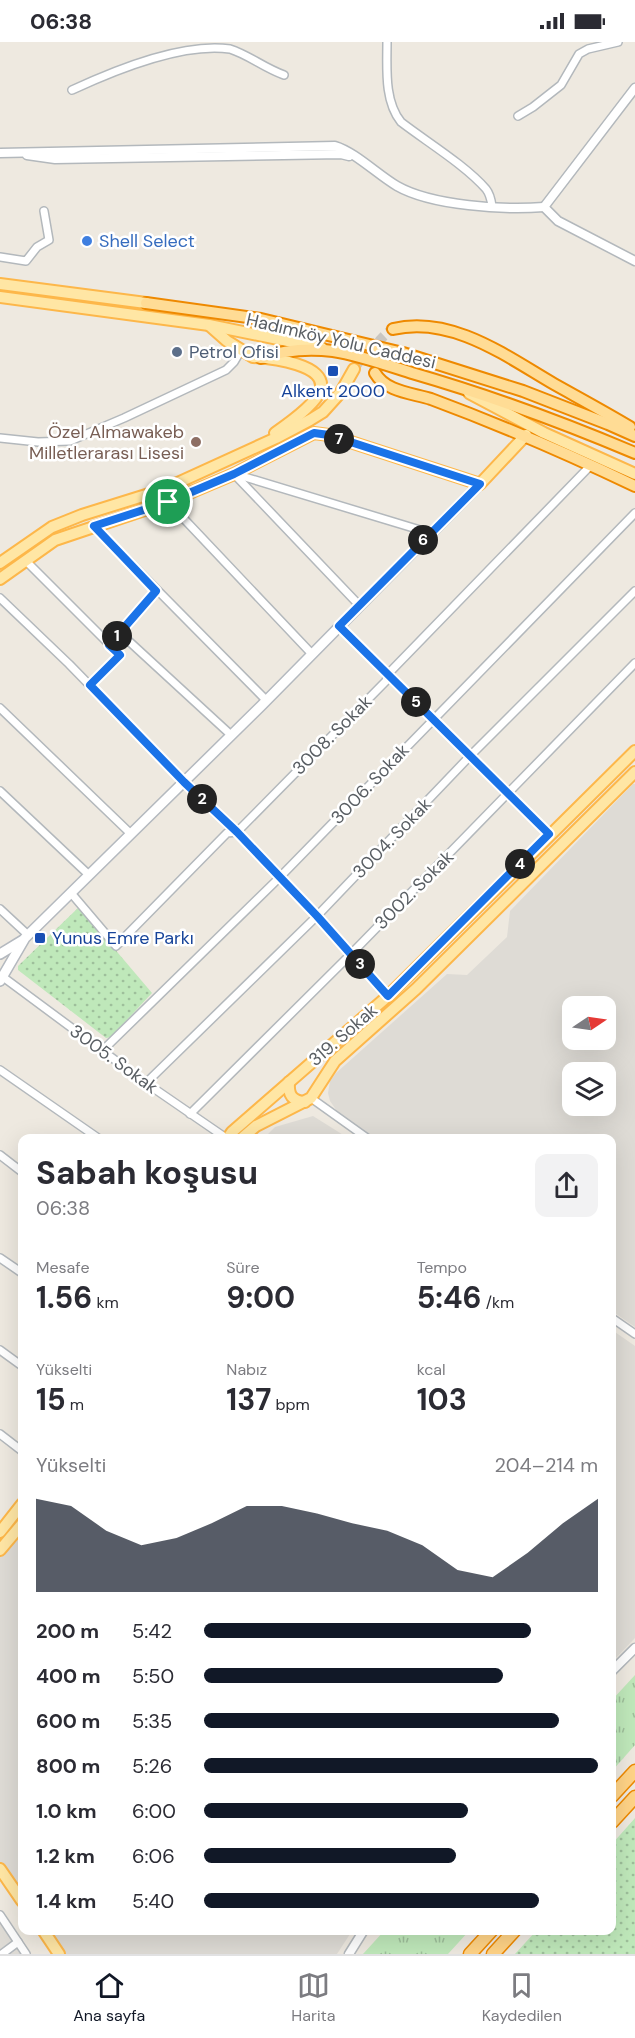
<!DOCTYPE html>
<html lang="tr">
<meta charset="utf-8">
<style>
body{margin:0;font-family:"DM Sans",sans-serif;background:#f2f2f3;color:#2b2b33;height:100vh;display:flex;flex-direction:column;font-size:22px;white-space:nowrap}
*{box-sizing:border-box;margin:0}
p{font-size:20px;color:#7c7c81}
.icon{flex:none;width:33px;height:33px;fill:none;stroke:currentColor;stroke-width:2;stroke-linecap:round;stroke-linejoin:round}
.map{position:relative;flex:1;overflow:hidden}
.drawer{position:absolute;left:18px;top:1092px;width:598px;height:801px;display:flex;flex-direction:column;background:#fff;border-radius:12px;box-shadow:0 6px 24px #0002}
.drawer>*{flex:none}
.needle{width:39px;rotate:77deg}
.tools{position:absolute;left:562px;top:954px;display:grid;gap:12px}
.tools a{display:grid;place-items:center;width:54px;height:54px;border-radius:12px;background:#fff;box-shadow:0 6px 24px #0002;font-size:30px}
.pin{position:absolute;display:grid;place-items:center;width:51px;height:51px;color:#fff;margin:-26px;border:3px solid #fff;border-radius:50%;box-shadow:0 2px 6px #0007}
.km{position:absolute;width:30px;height:30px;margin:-15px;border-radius:50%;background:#222;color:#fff;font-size:16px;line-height:30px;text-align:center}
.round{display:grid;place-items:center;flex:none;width:63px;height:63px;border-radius:12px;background:#f2f2f3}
.headline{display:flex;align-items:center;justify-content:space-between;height:102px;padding:0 18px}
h1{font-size:33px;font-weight:700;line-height:45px}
.stats{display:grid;grid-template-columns:repeat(3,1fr);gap:9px;height:102px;padding:6px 18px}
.stats div{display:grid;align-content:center}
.stats b{font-size:30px;font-weight:700}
.stats small{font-size:16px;font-weight:400}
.stats p{font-size:16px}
.chart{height:168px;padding:12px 18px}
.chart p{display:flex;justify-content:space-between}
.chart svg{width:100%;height:108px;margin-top:6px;fill:#111827;opacity:.7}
ul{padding:0 18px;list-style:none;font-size:20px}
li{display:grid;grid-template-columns:96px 72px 1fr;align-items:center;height:45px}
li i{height:15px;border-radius:8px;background:#111827}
.status{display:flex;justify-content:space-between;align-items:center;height:42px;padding:0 30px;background:#fff;direction:ltr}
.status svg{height:16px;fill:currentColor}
.dock{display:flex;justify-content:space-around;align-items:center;height:84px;border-top:2px solid #e1e1e2;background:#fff;font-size:16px;color:#7c7c81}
.dock a{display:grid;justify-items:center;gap:3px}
.dock .selected{color:#111827}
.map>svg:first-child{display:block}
.industrial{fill:#dedbd5;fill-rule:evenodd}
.grass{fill:url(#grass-tufts)}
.park{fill:url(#park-dots)}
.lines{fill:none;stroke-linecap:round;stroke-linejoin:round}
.primary-tunnel{stroke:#c9c6c1;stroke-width:10;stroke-dasharray:10 5;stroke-linecap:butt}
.trunk-tunnel{stroke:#c9c6c1;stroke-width:10;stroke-dasharray:10 5;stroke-linecap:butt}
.minor-casing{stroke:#b3b8bc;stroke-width:10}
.tertiary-casing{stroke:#b3b8bc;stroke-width:11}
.secondary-casing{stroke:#b4b9bf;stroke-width:12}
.primary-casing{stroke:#fdb74a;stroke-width:14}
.trunk-casing{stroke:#ee8900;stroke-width:14}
.motorway-casing{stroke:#ee8900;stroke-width:15}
.minor{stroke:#fff;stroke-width:7}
.tertiary{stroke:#fff;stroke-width:8}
.secondary{stroke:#fff;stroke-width:9}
.primary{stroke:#ffe6a4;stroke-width:10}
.trunk{stroke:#ffdc95;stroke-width:10}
.motorway{stroke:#ffd386;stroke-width:12}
.route-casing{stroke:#fff;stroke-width:12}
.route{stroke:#1a73e8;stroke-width:8}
.shop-dot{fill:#3f7fe0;stroke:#fff;stroke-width:2}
.service-dot{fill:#5c6f8a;stroke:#fff;stroke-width:2}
.transit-dot{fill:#1a4fb4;stroke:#fff;stroke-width:2}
.education-dot{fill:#8d6e63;stroke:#fff;stroke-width:2}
.labels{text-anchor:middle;stroke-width:5;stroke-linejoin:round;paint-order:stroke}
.shop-label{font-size:18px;fill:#366cbe;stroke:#fff;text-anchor:start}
.street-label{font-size:18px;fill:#595e63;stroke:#fff}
.service-label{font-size:18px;fill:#4e5e75;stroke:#fff;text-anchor:start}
.transit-label{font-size:18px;fill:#164399;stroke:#fff}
.education-label{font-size:18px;fill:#785e54;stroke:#fff;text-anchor:end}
</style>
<div class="status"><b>06:38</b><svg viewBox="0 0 49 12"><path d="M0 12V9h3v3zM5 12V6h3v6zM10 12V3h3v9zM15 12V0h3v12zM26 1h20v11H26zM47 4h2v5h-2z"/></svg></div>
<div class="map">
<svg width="635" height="1912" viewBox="0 0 635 1912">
<defs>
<pattern id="grass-tufts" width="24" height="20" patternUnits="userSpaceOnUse" patternTransform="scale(1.5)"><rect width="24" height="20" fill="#bfe8ba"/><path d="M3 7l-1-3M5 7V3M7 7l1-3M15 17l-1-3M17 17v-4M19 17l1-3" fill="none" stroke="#9ebf9b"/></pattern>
<pattern id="park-dots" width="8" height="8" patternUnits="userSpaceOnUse" patternTransform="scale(1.5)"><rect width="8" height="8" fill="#bfe8ba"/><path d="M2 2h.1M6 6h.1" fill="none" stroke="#9ebf9b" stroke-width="1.8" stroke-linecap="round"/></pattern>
</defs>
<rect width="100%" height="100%" fill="#eee9e0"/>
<g class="industrial">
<path d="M 633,742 L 635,742 L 635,1285 L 612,1269 L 612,1096 L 373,1096 L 339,1072 L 330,1059 L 328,1051 L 330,1039 L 336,1031 L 447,932 L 467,933 L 507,895 L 510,869 ZM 573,964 L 606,964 L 606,998 L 573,998 ZM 573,1030 L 606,1030 L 606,1064 L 573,1064 Z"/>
<path d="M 313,1074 L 348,1096 L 264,1096 L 275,1085 Z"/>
<path d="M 612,1288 L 635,1304 L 635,1596 L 612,1620 Z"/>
<path d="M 22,1486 L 22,1854 L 0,1820 L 0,1512 Z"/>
<path d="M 0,1873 L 26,1912 L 0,1912 Z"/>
<path d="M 46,1889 L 352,1889 L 337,1912 L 61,1912 Z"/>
</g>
<g class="grass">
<path d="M 635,1633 L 635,1703 L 612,1729 L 612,1658 Z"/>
<path d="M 384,1889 L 384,1888 L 469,1889 L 448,1912 L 363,1912 Z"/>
</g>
<g class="park">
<path d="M 79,865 L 152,951 L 111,995 L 106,996 L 18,928 L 18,924 Z"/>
<path d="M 635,1776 L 635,1912 L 515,1912 L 536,1889 L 612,1888 L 612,1802 Z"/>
</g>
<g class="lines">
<path class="primary-tunnel" d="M 354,327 L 365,311 L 377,300"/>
<path class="trunk-tunnel" d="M 375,331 C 374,309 373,300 393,287"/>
<g class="minor-casing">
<g id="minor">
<path d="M 387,0 C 387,26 384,59 401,80 C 427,100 465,123 486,147 C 490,152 491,157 492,164"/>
<path d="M 72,48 C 115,28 182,0 230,7 C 249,13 264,26 284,33"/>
<path d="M 518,74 L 533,65 L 561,43 L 579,12 L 588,7 L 618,0"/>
<path d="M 0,215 L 26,219 L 37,205 L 49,198 L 44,169"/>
<path d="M 0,396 L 38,400 L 70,399 L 124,376 L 226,328 L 234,320 L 241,308"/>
<path d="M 235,432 L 430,491"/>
<path d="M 236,434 L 359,563"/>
<path d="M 168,460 L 311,611"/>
<path d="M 94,484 L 266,658"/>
<path d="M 26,519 L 120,613 L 90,643"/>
<path d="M 0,556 L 69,622 L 184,740 L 237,790 L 317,874 L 388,954"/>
<path d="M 339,584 L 549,792"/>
<path d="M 120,591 L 231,693"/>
<path d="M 109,603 L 156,549"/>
<path d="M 0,666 L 131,792"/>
<path d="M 0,749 L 89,833"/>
<path d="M 71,851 L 116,904 L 227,791 L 237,790 L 386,639 L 388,632 L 591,423"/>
<path d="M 0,867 L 28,893"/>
<path d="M 3,935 L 146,1041 L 226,1096"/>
<path d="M 102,1009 L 280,835 L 635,471"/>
<path d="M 0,1028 L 98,1096"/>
<path d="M 146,1041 L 317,874 L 470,714 L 635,549"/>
<path d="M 311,1056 L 367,1096"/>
<path d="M 190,1072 L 351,912 L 635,621"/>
<path d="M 0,1113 L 22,1130"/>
<path d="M 0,1216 L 22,1231"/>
<path d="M 612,1276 L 635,1292"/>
<path d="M 0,1308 L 22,1324"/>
<path d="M 0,1392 L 22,1409"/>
<path d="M 0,1873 L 26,1912"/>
<path d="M 2,1912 L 18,1900"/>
</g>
</g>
<g class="tertiary-casing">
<g id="tertiary">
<path d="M 0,111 L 335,104 C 355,110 378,133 397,144 C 432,164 504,168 544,165"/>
<path d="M 27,113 L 55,117 L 341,112 L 349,114"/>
<path d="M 544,165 L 635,46"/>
<path d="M 544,165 L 558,179 L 635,219"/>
<path d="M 612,1629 L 635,1606"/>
<path d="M 349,1912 L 364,1888"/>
</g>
</g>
<g class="secondary-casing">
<g id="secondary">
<path d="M 0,912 L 23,898"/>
<path d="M 0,939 L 25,896 L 262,663 L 480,442"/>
</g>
</g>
<g class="primary-casing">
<g id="primary">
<path d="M 0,242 L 146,261"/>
<path d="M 0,255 L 209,283 L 322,306"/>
<path d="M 210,284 L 227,299 L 253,315 C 270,316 330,322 320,349 C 315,363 288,382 275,391"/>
<path d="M 469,351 L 544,391 L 635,432"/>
<path d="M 0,521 L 52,485 L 82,473 L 162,448 L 276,396 L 310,378 L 323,370 L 341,350 L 354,327"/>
<path d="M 0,537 L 55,498 L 168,460 L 234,432 L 314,391 L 329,393 L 480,442 L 526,393"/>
<path d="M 289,1040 C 288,1053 292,1059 305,1060"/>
<path d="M 228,1096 L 232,1090 L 388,954 L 635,709"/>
<path d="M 242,1096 L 256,1084 L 311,1056 L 335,1019 L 416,947 L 635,730"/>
<path d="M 0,1490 L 22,1462"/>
<path d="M 0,1508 L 22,1482"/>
<path d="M 0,1827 L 22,1859"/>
<path d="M 43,1888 L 59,1912"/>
</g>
</g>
<g class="trunk-casing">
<g id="trunk">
<path d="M 146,261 L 261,277 L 403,311 L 523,349 L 608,382 L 635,394"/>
<path d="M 393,287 C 451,273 506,314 554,342 C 579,356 605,370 630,385"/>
<path d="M 261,316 C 284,308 309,306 333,309 C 359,313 387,323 412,331 C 488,353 562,380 635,411"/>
<path d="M 375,331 C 386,350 412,351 431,357 C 501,383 568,412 635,444"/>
</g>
</g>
<g class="motorway-casing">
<g id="motorway">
<path d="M 612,1754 L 635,1729"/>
<path d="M 612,1780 L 635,1755"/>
<path d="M 470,1912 L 492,1888"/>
<path d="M 493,1912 L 515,1888"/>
</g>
</g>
<use href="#minor" class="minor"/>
<use href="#tertiary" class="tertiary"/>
<use href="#secondary" class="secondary"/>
<use href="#primary" class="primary"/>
<use href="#trunk" class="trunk"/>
<use href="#motorway" class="motorway"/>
</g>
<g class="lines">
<g class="route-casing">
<path id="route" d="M 314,391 L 329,393 L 480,442 L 339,584 L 549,792 L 388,954 L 317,874 L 237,790 L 184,740 L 90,643 L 120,613 L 109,603 L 156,549 L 94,484 L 168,460 L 234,432 Z"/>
</g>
<use href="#route" class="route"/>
</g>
<circle class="shop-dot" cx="87" cy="199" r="6"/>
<circle class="service-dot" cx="177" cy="310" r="6"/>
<g class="transit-dot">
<rect x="327" y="323" width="12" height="12" rx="3"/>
<rect x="34" y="890" width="12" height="12" rx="3"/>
</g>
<circle class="education-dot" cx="196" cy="400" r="6"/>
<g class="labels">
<g class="shop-label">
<text x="99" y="205">Shell Select</text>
</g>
<g class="street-label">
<text transform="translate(341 299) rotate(13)" y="6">Hadımköy Yolu Caddesi</text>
<text transform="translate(332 693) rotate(-45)" y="6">3008. Sokak</text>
<text transform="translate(370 742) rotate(-46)" y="6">3006. Sokak</text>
<text transform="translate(392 796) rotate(-46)" y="6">3004. Sokak</text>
<text transform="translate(414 848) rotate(-45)" y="6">3002. Sokak</text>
<text transform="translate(343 993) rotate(-41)" y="6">319. Sokak</text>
<text transform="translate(114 1017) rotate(36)" y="6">3005. Sokak</text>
</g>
<g class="service-label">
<text x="189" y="316">Petrol Ofisi</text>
</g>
<g class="transit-label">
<text x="333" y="355">Alkent 2000</text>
<text x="52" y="902" text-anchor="start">Yunus Emre Parkı</text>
</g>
<g class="education-label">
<text x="184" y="396">Özel Almawakeb<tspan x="184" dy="21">Milletlerarası Lisesi</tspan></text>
</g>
</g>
</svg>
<div class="tools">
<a><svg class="needle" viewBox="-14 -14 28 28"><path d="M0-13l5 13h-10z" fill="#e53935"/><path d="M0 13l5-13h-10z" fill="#7c7c81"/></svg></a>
<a><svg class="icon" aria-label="layers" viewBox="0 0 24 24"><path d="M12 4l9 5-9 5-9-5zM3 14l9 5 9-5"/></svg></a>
</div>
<div class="pin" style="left:168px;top:460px;background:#1e9e55"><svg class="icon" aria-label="arrive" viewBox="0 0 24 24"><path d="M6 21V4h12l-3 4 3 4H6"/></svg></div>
<b class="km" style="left:117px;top:594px">1</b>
<b class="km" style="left:202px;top:757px">2</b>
<b class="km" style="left:360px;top:922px">3</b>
<b class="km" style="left:520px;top:822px">4</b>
<b class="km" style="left:416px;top:660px">5</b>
<b class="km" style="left:423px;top:498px">6</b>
<b class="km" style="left:339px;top:397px">7</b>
<section class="drawer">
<div class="headline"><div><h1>Sabah koşusu</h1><p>06:38</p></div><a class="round"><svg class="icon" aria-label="share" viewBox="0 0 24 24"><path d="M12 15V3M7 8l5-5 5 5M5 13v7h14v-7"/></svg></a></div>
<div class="stats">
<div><p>Mesafe</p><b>1.56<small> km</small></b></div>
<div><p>Süre</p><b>9:00</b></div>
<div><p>Tempo</p><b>5:46<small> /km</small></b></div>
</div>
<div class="stats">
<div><p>Yükselti</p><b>15<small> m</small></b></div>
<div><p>Nabız</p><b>137<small> bpm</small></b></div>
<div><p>kcal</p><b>103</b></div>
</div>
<div class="chart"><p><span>Yükselti</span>204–214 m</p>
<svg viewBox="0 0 160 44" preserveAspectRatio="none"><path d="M0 44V6L10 9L20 19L30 25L40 22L50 16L60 9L70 9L80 12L90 16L100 19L110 25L120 35L130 38L140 28L150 16L160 6V44z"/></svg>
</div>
<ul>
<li><b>200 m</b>5:42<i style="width:83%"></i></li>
<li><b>400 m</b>5:50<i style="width:76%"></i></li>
<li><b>600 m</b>5:35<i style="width:90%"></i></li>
<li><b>800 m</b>5:26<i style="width:100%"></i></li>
<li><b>1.0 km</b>6:00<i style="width:67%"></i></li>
<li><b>1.2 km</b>6:06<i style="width:64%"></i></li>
<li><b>1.4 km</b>5:40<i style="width:85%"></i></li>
</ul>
</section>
</div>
<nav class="dock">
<a class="selected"><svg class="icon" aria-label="home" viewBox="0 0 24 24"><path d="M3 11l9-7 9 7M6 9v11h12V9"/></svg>Ana sayfa</a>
<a><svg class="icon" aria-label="map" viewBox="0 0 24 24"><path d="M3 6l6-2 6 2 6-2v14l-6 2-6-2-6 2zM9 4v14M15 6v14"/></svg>Harita</a>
<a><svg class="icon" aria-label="saved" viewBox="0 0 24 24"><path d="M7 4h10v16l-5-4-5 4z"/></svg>Kaydedilen</a>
</nav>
